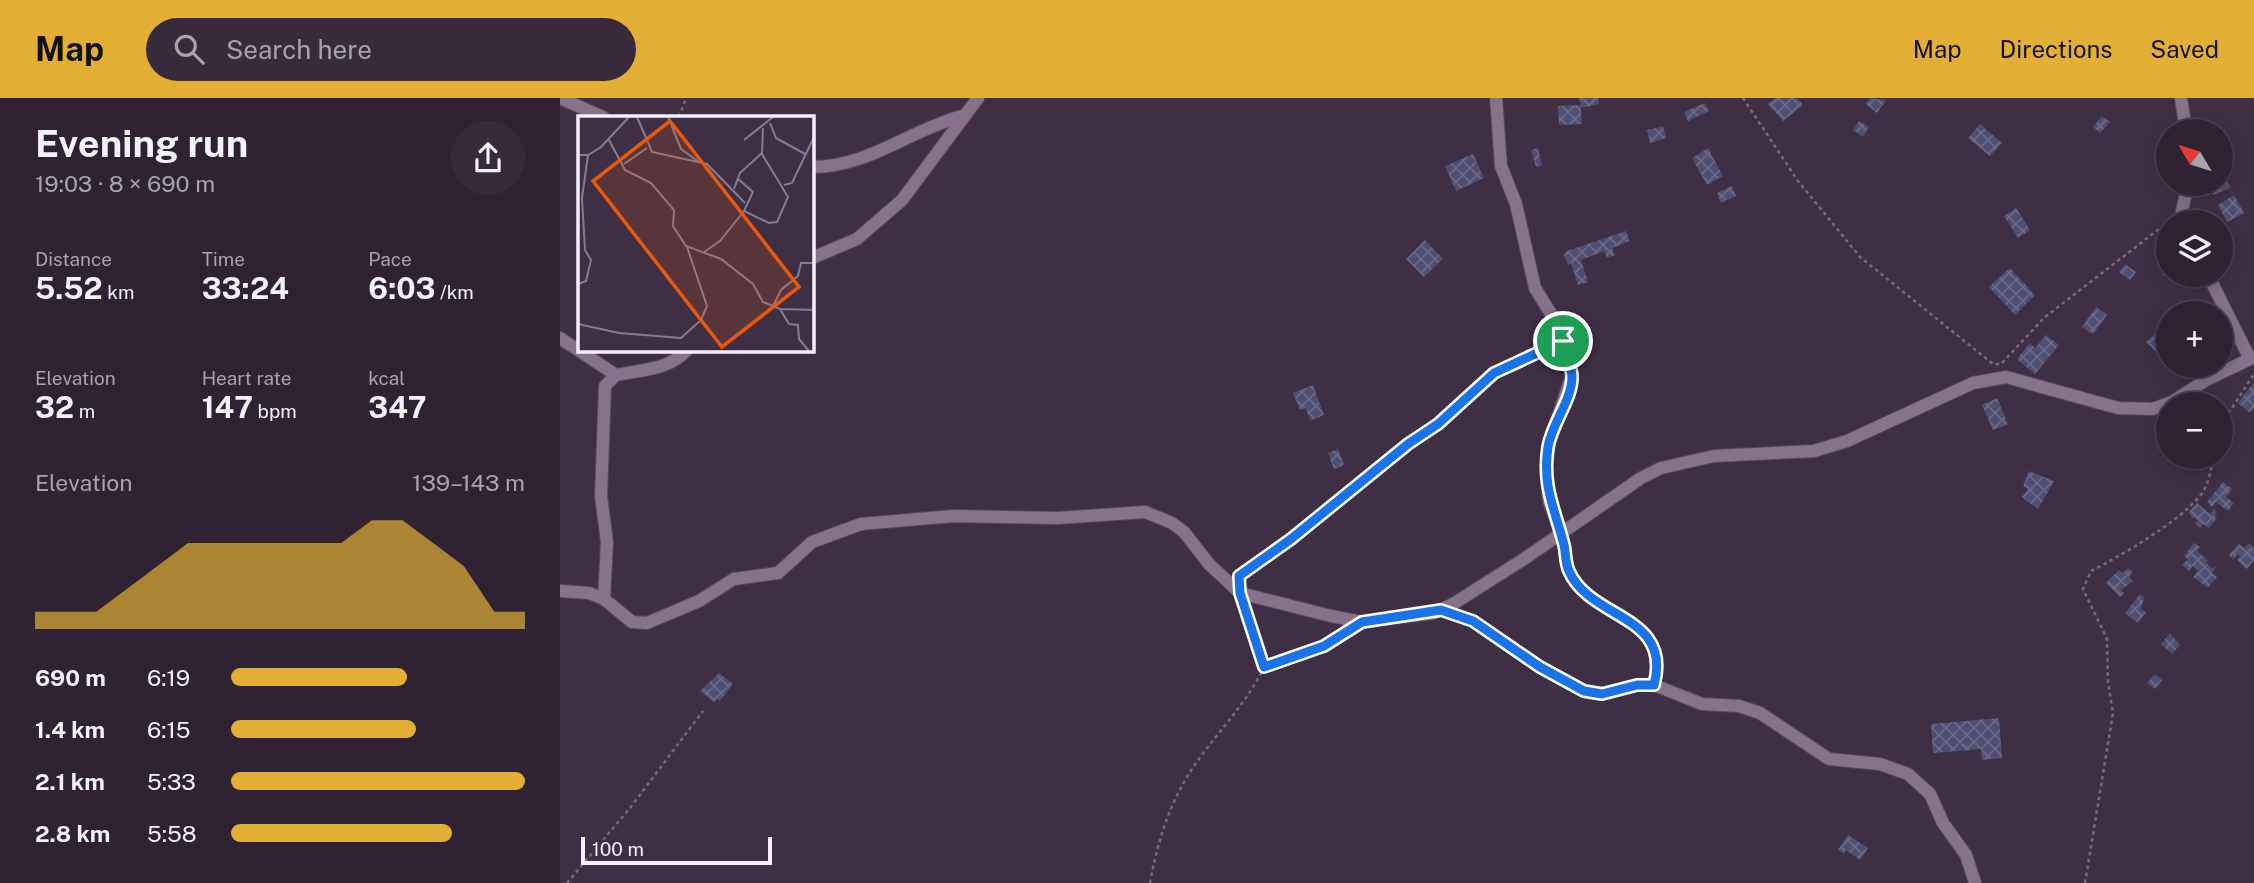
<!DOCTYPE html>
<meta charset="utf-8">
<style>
body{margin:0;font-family:"Public Sans",sans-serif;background:#372b3b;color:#f1f3f6;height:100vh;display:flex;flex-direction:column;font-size:26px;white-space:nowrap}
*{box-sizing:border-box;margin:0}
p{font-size:23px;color:#a7a4ac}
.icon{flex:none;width:38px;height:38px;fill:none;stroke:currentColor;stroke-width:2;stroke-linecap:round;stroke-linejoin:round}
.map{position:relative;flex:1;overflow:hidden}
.side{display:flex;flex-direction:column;background:#2f2333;width:560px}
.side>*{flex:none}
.needle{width:46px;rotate:308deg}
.buttons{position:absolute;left:1596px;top:21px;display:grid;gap:14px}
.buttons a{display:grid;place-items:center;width:77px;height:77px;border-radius:50%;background:#2f2333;box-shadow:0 4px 18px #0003,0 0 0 2px #4a404e;font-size:35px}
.scale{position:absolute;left:21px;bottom:18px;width:191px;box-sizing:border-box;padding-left:7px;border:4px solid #f8eefc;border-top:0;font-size:19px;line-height:24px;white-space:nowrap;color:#f8eefc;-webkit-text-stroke:5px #3f2f44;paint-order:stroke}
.pin{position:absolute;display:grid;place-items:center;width:60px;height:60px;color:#fff;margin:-30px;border:4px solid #fff;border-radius:50%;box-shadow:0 2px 7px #0007}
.round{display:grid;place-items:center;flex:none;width:74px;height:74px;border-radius:37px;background:#372b3b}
.overview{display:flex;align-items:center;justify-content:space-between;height:119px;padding:0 35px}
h1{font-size:38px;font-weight:700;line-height:52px}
.figures{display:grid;grid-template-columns:repeat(3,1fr);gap:10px;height:119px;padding:7px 35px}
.figures div{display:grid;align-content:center}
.figures b{font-size:30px;font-weight:700}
.figures small{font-size:19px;font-weight:400}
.figures p{font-size:19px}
.chart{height:196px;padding:14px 35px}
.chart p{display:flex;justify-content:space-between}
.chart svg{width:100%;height:126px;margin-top:7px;fill:#e2af34;opacity:.7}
ul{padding:0 35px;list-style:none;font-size:23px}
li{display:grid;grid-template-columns:112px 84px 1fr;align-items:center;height:52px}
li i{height:18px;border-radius:9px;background:#e2af34}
header{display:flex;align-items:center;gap:42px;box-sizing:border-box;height:98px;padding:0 35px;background:#e2af34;color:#111}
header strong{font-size:33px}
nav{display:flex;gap:38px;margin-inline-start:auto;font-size:24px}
.search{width:490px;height:63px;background:#372b3b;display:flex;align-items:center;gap:18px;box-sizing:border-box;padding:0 24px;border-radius:38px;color:#a7a4ac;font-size:26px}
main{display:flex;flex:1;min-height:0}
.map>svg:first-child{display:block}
.building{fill:url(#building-cross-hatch)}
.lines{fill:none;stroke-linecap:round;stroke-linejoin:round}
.minor-casing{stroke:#584b5c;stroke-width:14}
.path{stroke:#786a7d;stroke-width:2.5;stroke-dasharray:3.5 3.5;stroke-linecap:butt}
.minor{stroke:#85738b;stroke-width:12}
.route-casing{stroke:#fff;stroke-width:14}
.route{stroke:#1a73e8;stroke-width:9}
.inset-road{fill:none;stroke:#897b8e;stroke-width:2}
.view{fill:#e8590c;fill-opacity:0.15;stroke:#e8590c;stroke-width:3.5}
.inset-edge{fill:none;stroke:#f8eefc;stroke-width:3.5}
</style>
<header>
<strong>Map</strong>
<div class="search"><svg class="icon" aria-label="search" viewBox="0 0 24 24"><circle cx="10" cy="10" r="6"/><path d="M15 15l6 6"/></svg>Search here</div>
<nav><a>Map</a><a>Directions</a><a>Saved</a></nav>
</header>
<main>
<section class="side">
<div class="overview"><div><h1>Evening run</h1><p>19:03 · 8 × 690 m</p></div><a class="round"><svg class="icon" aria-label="share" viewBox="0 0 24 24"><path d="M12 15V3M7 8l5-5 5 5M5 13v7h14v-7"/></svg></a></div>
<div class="figures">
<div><p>Distance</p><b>5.52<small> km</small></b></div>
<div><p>Time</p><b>33:24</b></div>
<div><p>Pace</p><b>6:03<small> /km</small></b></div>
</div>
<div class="figures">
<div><p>Elevation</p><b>32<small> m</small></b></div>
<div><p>Heart rate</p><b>147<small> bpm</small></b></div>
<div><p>kcal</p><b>347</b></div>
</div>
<div class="chart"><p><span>Elevation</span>139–143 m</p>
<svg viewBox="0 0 160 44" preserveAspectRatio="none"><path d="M0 44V38L10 38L20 38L30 30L40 22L50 14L60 14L70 14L80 14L90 14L100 14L110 6L120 6L130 14L140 22L150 38L160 38V44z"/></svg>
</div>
<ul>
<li><b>690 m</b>6:19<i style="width:60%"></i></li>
<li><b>1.4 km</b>6:15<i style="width:63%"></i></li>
<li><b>2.1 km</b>5:33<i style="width:100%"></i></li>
<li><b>2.8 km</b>5:58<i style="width:75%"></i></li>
</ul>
</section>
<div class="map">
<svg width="1694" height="785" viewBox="0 0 1694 785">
<defs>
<pattern id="building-cross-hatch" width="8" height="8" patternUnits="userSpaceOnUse" patternTransform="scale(1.75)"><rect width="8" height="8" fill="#4f4f74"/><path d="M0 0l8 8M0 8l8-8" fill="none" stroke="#696989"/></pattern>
</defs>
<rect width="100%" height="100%" fill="#3f2f44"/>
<g class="building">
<path d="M 1019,0 L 1038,0 L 1039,6 L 1021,10 L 1022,26 L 999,27 L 998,8 L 1021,7 Z"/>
<path d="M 1215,0 L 1237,0 L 1243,7 L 1223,23 L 1208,6 Z"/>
<path d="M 1310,0 L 1326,2 L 1317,15 L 1306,6 Z"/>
<path d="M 1145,5 L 1149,13 L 1128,23 L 1124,14 Z"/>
<path d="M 1542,18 L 1550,24 L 1540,35 L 1533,29 Z"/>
<path d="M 1299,23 L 1309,29 L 1303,39 L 1293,32 Z"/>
<path d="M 1420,26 L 1442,45 L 1430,58 L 1408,40 Z"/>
<path d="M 1103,28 L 1106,40 L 1090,45 L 1087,32 Z"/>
<path d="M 978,50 L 982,67 L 976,69 L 971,52 Z"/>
<path d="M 1148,50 L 1163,78 L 1147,87 L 1132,60 Z"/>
<path d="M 913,56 L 924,80 L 896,93 L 885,68 Z"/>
<path d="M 1661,68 L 1670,90 L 1653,97 L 1648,86 L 1661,86 Z"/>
<path d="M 1172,88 L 1176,98 L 1161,105 L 1157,95 Z"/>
<path d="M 1674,97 L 1684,115 L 1667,124 L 1658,107 Z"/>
<path d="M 1456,110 L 1470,132 L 1458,140 L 1444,118 Z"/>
<path d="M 1066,133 L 1070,143 L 1052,150 L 1055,157 L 1047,160 L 1044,153 L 1021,162 L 1028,184 L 1018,187 L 1011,165 L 1008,167 L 1004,157 L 1007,153 Z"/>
<path d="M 865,142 L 883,161 L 864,179 L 846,161 Z"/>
<path d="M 1608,148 L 1608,177 L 1603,178 L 1596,149 Z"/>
<path d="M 1565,166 L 1576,174 L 1570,182 L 1559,174 Z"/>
<path d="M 1450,170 L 1475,197 L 1455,217 L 1429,189 Z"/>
<path d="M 1536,209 L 1547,217 L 1533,236 L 1522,229 Z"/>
<path d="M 1601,230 L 1608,237 L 1608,250 L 1600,258 L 1586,244 Z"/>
<path d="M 1486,237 L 1499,247 L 1475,276 L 1457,261 L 1470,245 L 1475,250 Z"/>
<path d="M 1694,284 L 1694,310 L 1690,315 L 1678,305 Z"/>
<path d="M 753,287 L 764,317 L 750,323 L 746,310 L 740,312 L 733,295 Z"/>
<path d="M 1437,300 L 1448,326 L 1433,332 L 1422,307 Z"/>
<path d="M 778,351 L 784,367 L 774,371 L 768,355 Z"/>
<path d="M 1469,373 L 1494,383 L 1478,411 L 1462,399 L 1468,391 L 1463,388 Z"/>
<path d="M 1663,384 L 1672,391 L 1666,399 L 1674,405 L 1668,413 L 1656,404 L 1652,409 L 1647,404 Z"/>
<path d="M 1637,405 L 1650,416 L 1654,411 L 1657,414 L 1654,417 L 1657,420 L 1649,430 L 1644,426 L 1640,430 L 1635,426 L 1638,422 L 1631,419 L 1629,414 Z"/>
<path d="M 1634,445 L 1640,449 L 1637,453 L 1648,462 L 1646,465 L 1652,470 L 1657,468 L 1652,475 L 1657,479 L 1648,490 L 1633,479 L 1638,473 L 1632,468 L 1629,473 L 1622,467 L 1628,461 L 1624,458 Z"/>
<path d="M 1689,445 L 1694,450 L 1694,462 L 1687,471 L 1677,462 L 1680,459 L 1678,456 L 1673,461 L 1669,457 L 1679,446 L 1684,450 Z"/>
<path d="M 1568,470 L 1573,475 L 1569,479 L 1573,483 L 1561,492 L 1564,495 L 1560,499 L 1546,485 L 1559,472 L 1563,475 Z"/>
<path d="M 1580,496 L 1584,499 L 1581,511 L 1586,514 L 1578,525 L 1565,515 Z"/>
<path d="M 1610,535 L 1620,547 L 1612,556 L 1601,546 L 1603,543 L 1606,546 L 1604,542 Z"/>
<path d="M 159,575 L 173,586 L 160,603 L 157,601 L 154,604 L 140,593 Z"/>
<path d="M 1595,576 L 1602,582 L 1595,591 L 1587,585 Z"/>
<path d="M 1439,620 L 1442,660 L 1422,662 L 1421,651 L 1373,655 L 1371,626 Z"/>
<path d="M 1288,737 L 1308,750 L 1300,762 L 1286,752 L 1284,756 L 1278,752 Z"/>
</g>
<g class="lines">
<g class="minor-casing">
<g id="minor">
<path d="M 0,0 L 43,19"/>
<path d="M 936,0 L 941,68 L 956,106 L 975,190 L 996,224 L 1012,277 L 989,346 L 986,372 L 989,403 L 1001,435"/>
<path d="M 1621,0 L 1626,33"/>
<path d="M 252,69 C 308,69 350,32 402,18"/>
<path d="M 1624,124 L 1622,113 L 1628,86"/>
<path d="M 252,160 L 297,141 L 342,102 L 418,0"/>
<path d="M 1648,177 L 1690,261"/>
<path d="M 0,240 L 56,277 C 81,272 109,272 127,252"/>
<path d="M 0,493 L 29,495 L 44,501 L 72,524 L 87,525 L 139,503 L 174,481 L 218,475 L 252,444 L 301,426 L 393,418 L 498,420 L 585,414 L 612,425 L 624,434 L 649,466 L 680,495 L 771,518 L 802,524 L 874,515 L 893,506 L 964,461 L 1081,380 L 1101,370 L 1154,358 L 1254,353 L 1287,343 L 1413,285 L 1446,279 L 1558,310 L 1593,311 L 1612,304 L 1646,282 L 1694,259"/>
<path d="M 44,501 L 47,444 L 41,398 L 45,288 L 56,277"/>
<path d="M 881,512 L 913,523 L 980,569 L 1024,593 L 1042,596 L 1077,587 L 1094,587 L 1142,606 L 1179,608 L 1200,615 L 1269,661 L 1320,666 L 1348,676 L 1370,696 L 1383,725 L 1406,757 L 1415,785"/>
</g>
</g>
<g class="path">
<path d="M 1183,0 L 1238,83 L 1300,159 L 1433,266 L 1441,266 L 1485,219 L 1612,121"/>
<path d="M 119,19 L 126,0"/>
<path d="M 1661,335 L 1668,316 L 1694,276"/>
<path d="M 1005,449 C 1006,458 1006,468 1010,476 C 1032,518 1103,520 1097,577"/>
<path d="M 679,478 L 731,441 L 848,346 L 878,326 L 934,275 L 990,250"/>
<path d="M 704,569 L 743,557 L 788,534"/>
<path d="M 7,785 L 70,710 L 143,613"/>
<path d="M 590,785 C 597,746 608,709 630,674 C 653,638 685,609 704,569 L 685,508"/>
<path d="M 1525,785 L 1553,615 L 1548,584 L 1547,541 L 1523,491 L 1531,473 C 1561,458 1618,424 1639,399 C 1649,388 1650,373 1654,359"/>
</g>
<use href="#minor" class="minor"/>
</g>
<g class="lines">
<g class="route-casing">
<path id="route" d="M 1003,243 C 1005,254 1012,268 1012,279 C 1012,302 992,325 988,349 C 982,389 995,411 1004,447 C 1006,455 1005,465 1009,473 C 1030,522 1113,516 1094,587 L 1077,587 L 1042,596 L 1024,593 L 980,569 L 913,523 L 881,512 L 802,524 L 764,548 L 704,569 L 680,495 L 679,478 L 731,441 L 848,346 L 878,326 L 934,275 Z"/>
</g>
<use href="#route" class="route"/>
</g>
<g transform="translate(18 18)">
<rect width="236" height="236" fill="#3f2f44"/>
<path class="inset-road" d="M 59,1 L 74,36 L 129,48 L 167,87M 90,1 L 103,33 L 121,46M 192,7 L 198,22 L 227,38M 31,24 L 47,54 L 73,67 L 96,94 L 95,110 L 108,130 L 143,143 L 175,168 L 185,186 L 202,193 L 236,194M 166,24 L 195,1M 0,39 L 10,39 L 23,31 L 51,1M 46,48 L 69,32M 159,62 L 175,76 L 166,95 L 191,107 L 199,106 L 210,81 L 184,38 L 185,12M 206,69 L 214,67 L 236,21M 156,73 L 162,57 L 184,37M 126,136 L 142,125 L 166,95M 0,168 L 8,165 L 13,144 L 7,134 L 4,82 L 10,39M 195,190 L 203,174 L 220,160 L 223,147 L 236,147M 202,193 L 211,208 L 220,209 L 221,223 L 231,235M 0,208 L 41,217 L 103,222 L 123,204 L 129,190 L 109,131"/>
<path class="view" d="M 92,5 L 221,171 L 144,231 L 15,65 Z"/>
<rect width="236" height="236" class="inset-edge"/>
</g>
</svg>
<div class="buttons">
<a><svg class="needle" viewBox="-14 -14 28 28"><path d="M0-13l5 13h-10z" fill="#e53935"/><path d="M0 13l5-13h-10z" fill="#a7a4ac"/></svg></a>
<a><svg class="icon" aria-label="layers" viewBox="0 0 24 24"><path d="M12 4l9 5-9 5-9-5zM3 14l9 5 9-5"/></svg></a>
<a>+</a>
<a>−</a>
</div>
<div class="scale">100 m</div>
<div class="pin" style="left:1003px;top:243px;background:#1e9e55"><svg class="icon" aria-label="arrive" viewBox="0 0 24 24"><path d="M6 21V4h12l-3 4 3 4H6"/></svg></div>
</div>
</main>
